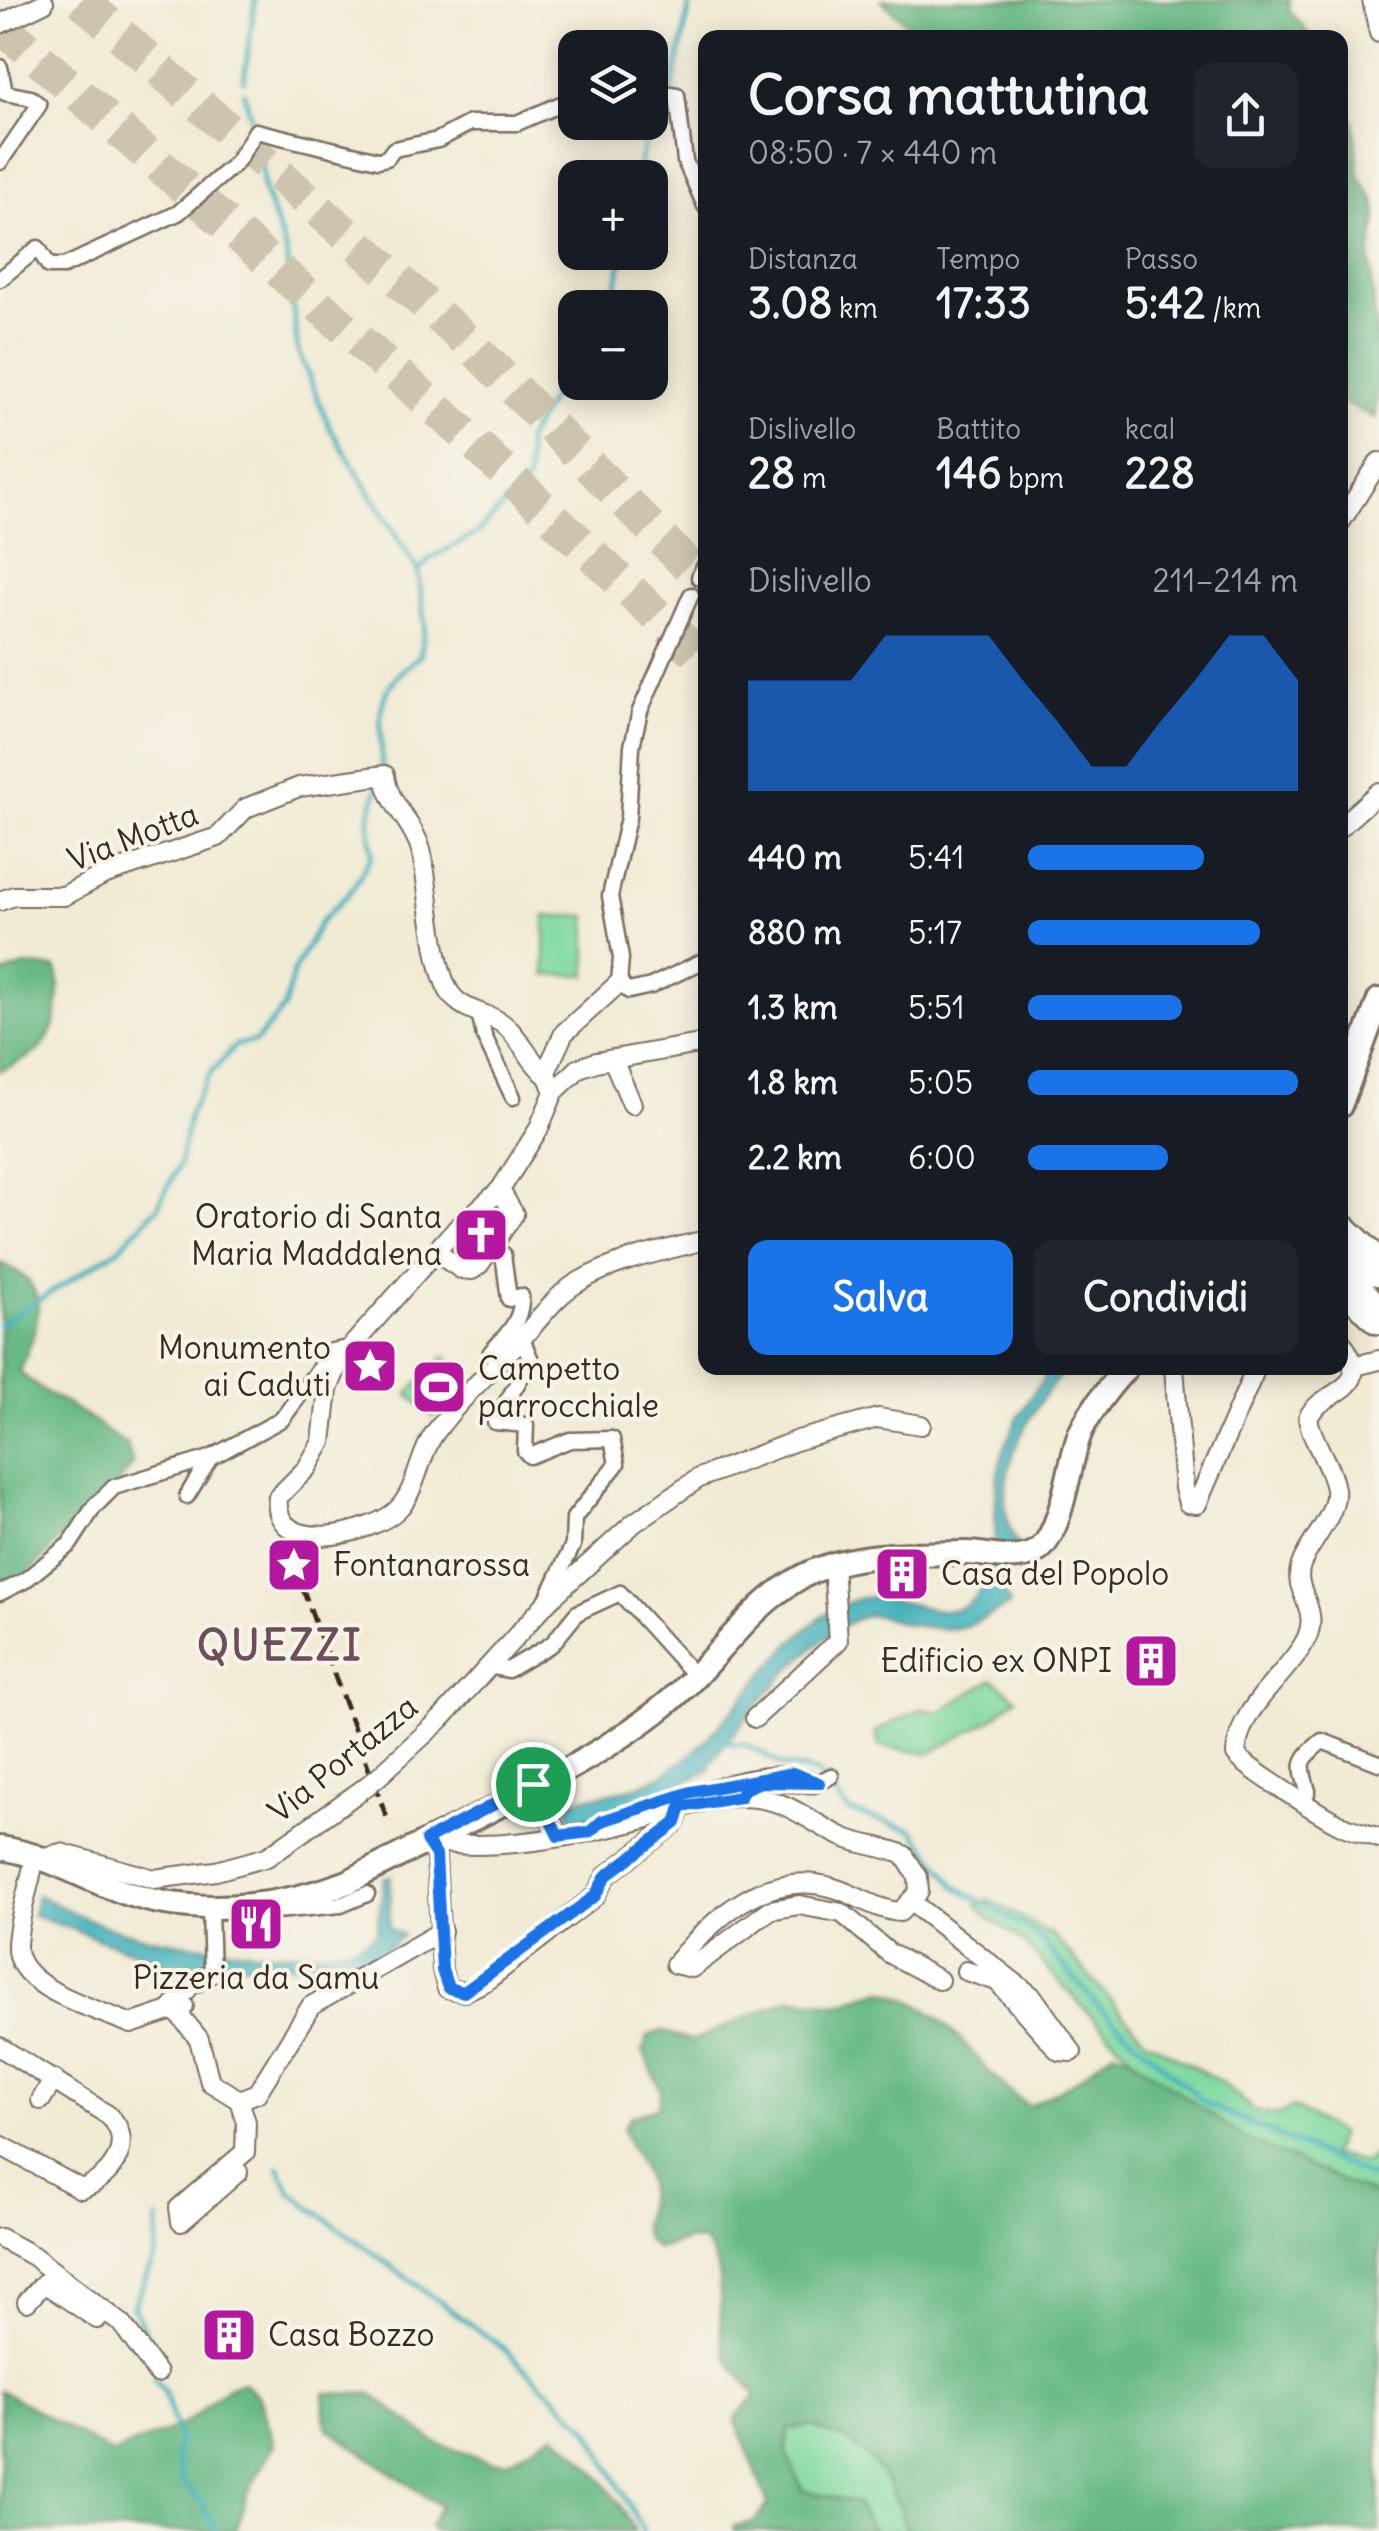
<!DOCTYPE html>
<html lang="it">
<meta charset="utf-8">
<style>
body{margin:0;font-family:Delius,sans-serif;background:#20242c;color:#f1f3f6;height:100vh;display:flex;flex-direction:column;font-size:38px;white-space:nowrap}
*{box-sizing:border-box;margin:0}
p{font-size:32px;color:#9ea1a6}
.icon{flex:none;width:55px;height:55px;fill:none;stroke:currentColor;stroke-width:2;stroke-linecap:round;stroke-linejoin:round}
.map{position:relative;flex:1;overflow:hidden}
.drawer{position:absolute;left:698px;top:30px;width:650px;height:1345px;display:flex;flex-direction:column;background:#171b24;border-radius:20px;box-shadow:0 5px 25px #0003}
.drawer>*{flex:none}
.fabs{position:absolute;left:558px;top:30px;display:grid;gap:20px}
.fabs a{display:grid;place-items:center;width:110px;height:110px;border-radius:20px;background:#171b24;box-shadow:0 5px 25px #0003;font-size:50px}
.pin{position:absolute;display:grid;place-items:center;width:85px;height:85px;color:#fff;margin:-42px;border:5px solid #fff;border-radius:50%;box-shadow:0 2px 10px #0007}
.round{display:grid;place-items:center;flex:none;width:105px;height:105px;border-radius:20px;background:#20242c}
.headline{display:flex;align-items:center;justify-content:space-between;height:170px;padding:0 50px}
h1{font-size:55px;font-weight:700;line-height:75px}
.metrics{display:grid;grid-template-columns:repeat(3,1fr);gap:15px;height:170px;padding:10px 50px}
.metrics div{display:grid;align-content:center}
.metrics b{font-size:42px;font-weight:700}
.metrics small{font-size:28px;font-weight:400}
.metrics p{font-size:28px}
.chart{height:280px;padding:20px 50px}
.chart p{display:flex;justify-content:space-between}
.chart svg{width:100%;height:180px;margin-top:10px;fill:#1a73e8;opacity:.7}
.action{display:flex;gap:20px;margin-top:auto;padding:20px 50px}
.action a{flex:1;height:115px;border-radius:20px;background:#1a73e8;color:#fff;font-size:40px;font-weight:700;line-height:115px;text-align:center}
.action a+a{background:#20242c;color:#f1f3f6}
ul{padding:0 50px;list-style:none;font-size:32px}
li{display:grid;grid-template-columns:160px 120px 1fr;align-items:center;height:75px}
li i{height:25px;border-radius:12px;background:#1a73e8}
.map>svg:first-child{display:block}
.green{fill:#7fd9a0;stroke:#5d825f;stroke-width:2.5}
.forest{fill:#67b986;stroke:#517252;stroke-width:2.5}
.water{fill:#41b1ba;stroke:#3e6e6c;stroke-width:2.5}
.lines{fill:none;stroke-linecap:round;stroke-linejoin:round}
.stream{stroke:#41b1ba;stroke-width:5}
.motorway-tunnel{stroke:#cdc4b0;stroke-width:35;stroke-dasharray:35 18;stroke-linecap:butt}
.pedestrian-casing{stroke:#7b6e5e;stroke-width:19}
.minor-casing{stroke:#7b6e5e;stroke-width:22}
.tertiary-casing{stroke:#7b6e5e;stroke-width:28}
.motorway-casing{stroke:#7b6e5e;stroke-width:40}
.pedestrian{stroke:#fff;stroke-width:14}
.minor{stroke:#fff;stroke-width:18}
.tertiary{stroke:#fff;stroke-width:22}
.motorway{stroke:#fff;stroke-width:35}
.rail{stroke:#3b2a1e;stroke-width:5;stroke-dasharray:15 8;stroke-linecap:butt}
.minor-bridge-casing{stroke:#7b6e5e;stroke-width:22;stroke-linecap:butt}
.minor-bridge{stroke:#fff;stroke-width:18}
.route-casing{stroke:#fff;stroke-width:20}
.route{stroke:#1a73e8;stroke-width:12}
.labels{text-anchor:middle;stroke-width:8;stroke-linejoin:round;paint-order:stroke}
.street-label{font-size:32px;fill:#3b2a1e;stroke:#f7f3e8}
.poi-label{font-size:32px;fill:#3b2a1e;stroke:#f7f3e8;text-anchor:start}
.district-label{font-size:42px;font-weight:bold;letter-spacing:2.5px;fill:#6f4e5b;stroke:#f7f3e8}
</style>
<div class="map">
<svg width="1379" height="2531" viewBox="0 0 1379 2531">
<rect width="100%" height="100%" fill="#f7f3e8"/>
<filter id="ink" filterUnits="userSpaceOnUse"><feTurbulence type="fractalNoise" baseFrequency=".01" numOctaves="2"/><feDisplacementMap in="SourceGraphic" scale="20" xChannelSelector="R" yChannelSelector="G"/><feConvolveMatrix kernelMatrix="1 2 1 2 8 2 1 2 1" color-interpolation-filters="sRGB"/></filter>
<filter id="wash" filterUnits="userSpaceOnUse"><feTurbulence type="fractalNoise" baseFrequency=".0048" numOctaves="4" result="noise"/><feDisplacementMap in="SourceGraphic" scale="40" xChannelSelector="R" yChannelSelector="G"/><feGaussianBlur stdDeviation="2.25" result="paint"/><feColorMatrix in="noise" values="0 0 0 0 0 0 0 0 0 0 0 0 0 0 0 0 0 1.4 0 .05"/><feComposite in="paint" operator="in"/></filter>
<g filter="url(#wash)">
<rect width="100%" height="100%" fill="#f1ebd5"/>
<g class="green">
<rect x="545" y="916" width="42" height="59"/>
<path d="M 445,1356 L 469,1379 L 433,1417 L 408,1394 Z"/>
<path d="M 993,1679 L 1016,1698 L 991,1720 L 928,1754 L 879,1746 L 875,1732 L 920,1709 L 939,1712 Z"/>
<path d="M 989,1899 L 1054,1936 L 1145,2039 L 1221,2082 L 1254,2110 L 1277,2115 L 1293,2107 L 1340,2134 L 1331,2154 L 1364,2163 L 1379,2150 L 1379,2197 C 1339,2179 1299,2165 1259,2147 C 1163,2102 1094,2019 1024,1943 C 1009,1928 990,1923 977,1905 Z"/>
<path d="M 812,2425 C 825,2437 841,2435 854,2445 C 882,2466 898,2498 907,2531 L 874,2531 L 855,2502 L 804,2491 L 786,2454 L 788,2429 Z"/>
</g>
<g class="forest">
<path d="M 881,0 L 1289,0 L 1290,11 L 1311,37 L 922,37 Z"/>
<path d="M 1340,98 L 1354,121 L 1359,177 L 1375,201 L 1377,216 L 1370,257 L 1379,367 L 1375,418 L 1340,401 Z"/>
<path d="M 25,966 L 56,968 C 63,992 57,1036 36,1052 C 26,1060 12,1065 0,1071 L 0,975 Z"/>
<path d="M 0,1263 C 57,1285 37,1326 20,1372 C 38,1390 52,1395 73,1408 C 92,1419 106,1433 127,1444 L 133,1464 C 117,1488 97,1500 77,1520 C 52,1544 36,1577 0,1586 Z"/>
<path d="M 882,1990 C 954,2008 972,2068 1029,2106 L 1075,2081 L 1113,2051 L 1127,2055 L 1244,2138 L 1379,2197 L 1379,2531 L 907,2531 C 898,2498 882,2466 854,2445 C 841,2435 825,2436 812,2425 L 788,2429 L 786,2454 L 803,2491 L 855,2502 L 874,2531 L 733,2531 L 734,2526 L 756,2521 L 768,2504 L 735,2418 L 756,2395 C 747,2382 733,2372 727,2357 C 712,2318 732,2278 704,2242 L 688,2240 L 657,2249 C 629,2230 653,2209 647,2182 C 643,2163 628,2148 623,2129 L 630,2117 L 659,2106 L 661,2091 L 643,2051 L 648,2036 L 662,2031 L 692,2041 L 791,1998 L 838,2004 Z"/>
<path d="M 243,2382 L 259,2397 L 274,2444 L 247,2494 L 235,2531 L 0,2531 L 0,2390 L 113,2454 C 136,2441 164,2435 186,2422 C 211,2407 211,2393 243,2382 Z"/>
<path d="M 324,2393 L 372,2394 L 436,2443 L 491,2462 L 508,2461 L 554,2434 C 590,2460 614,2492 635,2531 L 434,2531 L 429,2527 L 440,2506 L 326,2427 Z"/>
</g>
<g class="water">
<path d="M 1051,1368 L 1067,1368 C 1027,1411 982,1490 1019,1546 L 1001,1585 L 1010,1605 C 957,1632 960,1633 902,1623 C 893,1621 880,1614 872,1615 C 820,1621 741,1724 710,1763 L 710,1770 L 637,1807 L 570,1823 L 567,1801 C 594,1795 623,1793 648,1782 C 733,1745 771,1627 858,1599 C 892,1588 948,1630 974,1598 C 1004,1560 992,1526 997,1482 C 1002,1437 1025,1403 1051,1368 Z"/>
<path d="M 391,1875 L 389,1928 L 403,1935 L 381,1954 L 335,1965 L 167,1964 L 33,1915 L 37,1895 C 62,1907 87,1921 114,1929 C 163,1944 341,1971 376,1933 L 384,1878 Z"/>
</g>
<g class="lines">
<g class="stream">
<path d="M 244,80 L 255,0"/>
<path d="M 244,93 L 253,125"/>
<path d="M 258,137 L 264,191 L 286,251 L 298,351 L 330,428 L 418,571"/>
<path d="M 636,178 L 643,149 L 668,110 L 691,0"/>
<path d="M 611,308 L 624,252"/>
<path d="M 382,772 C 382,713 369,694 420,656 L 425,625 L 418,571 L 431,558 L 476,534 L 527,482 L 527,438 L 575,359"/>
<path d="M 0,1325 L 119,1249 L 157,1208 L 180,1163 L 189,1114 L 210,1074 L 236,1045 L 256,1041 L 284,1008 L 294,970 L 321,921 L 352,890 L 372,855 L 369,819 L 379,782"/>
<path d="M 722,1742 L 747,1745 L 782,1765 L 817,1773 L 849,1811 L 913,1830 L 955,1886 L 1035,1933 L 1100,2008 L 1206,2104 L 1379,2180"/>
<path d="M 279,2167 L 290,2192 L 504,2349 L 589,2429 L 643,2531"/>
<path d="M 158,2220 L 156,2254 L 133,2307 L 159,2357 L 158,2365"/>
<path d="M 154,2378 L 165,2393 L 179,2440 L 176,2451 L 181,2481 L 201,2502 L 216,2531"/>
</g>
</g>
</g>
<g filter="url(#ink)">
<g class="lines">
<g class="motorway-tunnel">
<path d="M 81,0 L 467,341 L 705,583"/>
<path d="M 0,25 L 458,428 L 705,661"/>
</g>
<g class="pedestrian-casing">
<g id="pedestrian">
<path d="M 0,67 L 5,93 L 31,98 L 39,105 L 0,162"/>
<path d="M 650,91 L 677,95 L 685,161 L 705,206"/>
<path d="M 0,279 L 38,248 L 49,266 L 64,266 L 178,213 L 236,163 L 256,131 L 378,160 L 387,158 L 394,149 L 438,140 L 470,123 L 517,123 L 575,98"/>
<path d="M 699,577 L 705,565"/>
<path d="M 691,595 L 640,711 L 632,746 L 628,818 L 610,896 L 621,958 L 619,983 L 629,991 L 651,986 L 705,960"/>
<path d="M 479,1012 L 484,1036 L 513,1097"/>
<path d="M 490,1249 L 503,1254 L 509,1299 L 521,1296 C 523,1319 507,1335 491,1352 L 498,1364"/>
<path d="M 522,1339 L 531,1360 L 495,1422 L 526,1425 L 525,1451 L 530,1456 L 570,1440 L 612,1439 L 617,1464 L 574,1518 L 573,1545 L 545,1603"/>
<path d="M 187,1496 L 210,1458"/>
<path d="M 0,1593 L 24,1581 L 70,1544 L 94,1507 L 114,1487 L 210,1458 L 282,1419 L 332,1351 L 349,1348"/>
<path d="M 488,1666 L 508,1670 L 552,1644 L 577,1613 L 620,1593 L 696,1677"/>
<path d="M 769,1783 L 814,1785 L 831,1776"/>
<path d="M 1304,1800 L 1308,1791 C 1300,1764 1298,1761 1322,1741 L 1379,1763"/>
<path d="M 635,1813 C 688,1800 768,1757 819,1783"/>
<path d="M 276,1911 L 341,1905 L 367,1894"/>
<path d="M 210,1912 L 212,1973"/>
</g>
</g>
<g class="minor-casing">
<g id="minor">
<path d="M 1372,0 L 1379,33"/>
<path d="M 0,24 L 44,3"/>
<path d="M 1340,523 L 1379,462"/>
<path d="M 1340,827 L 1379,792"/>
<path d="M 0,901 L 14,896 L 64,896 L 103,875 L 218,837 L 246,808 L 299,787 L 385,775 C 388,805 413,821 421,850 C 430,886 432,978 455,999 C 470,1014 493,1013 508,1028 C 523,1043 531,1063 547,1076"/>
<path d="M 619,983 L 564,1033 L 546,1072 L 554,1092 L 538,1130 L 500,1190 L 452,1233 L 341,1358 L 328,1389 L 322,1442 L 307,1468 L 278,1497 C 271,1559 374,1534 398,1509 C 417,1490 419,1455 434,1434 C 459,1399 493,1369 522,1338 C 542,1317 556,1294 582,1280 C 619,1259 664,1251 705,1240"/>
<path d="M 613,1060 L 632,1104"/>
<path d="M 554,1092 L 579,1068 L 596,1062 L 705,1043"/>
<path d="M 437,1253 L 461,1269 L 472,1270 L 479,1265 L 514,1214 L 500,1190"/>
<path d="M 1340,1340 C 1379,1394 1322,1387 1308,1418 C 1312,1443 1331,1464 1335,1489 C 1338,1515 1309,1542 1301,1565 C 1291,1593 1325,1609 1303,1645 C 1281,1680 1238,1709 1236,1754 C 1242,1766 1325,1817 1341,1825 C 1353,1831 1367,1833 1379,1838"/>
<path d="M 1355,1366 L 1379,1360"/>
<path d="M 1174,1368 L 1184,1488 L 1188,1503 L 1197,1504 L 1256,1368"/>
<path d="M 755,1718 L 838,1641 L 833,1564"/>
<path d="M 379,1776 L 441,1719 L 548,1601 L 634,1523 L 699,1478 L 798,1440 L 878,1418 L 921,1425"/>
<path d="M 533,1784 L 558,1835"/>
<path d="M 426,1839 L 436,1855 L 442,1970 L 447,1988 L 464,1992 L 486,1981 L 595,1896 L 606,1876 L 675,1823 L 681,1807"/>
<path d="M 426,1840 C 488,1854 584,1835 645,1819 C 677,1810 707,1797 741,1797 C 791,1798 805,1821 845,1838 C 865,1846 885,1846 904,1855 L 918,1877 L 919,1892 L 900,1912 C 876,1910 857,1895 834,1888 C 767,1868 715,1916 675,1964 L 692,1968 L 770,1910 L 799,1905 L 842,1913 L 889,1953 L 939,1980"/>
<path d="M 35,1854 C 31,1884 18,1915 17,1946 C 15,1988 97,2009 131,2024 L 184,2006"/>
<path d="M 44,1857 L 61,1853 L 154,1879 L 216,1871 L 267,1857 L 363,1789"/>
<path d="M 911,1902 L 1033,1997 L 1072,2052 L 1059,2051 L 997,1981 L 966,1971"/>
<path d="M 173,2007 L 199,2039 L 210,2082 L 239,2100 L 246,2122 L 245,2152 L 179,2208 L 181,2222 L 238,2172"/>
<path d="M 173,2007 L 190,1986 L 212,1973"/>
<path d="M 0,2047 L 108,2115 C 137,2141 112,2179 81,2189 L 0,2145"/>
<path d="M 41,2100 L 54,2079"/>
<path d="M 239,2100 L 257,2093 L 311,2006 L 442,1931"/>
<path d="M 0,2238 L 33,2256 L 122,2324 L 157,2373"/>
<path d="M 27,2302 L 44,2283 L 97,2319"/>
</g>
</g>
<g class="tertiary-casing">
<g id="tertiary">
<path d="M 1340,1106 L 1379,1000"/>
<path d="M 0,1848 C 43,1854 75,1874 115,1889 C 187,1918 276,1909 348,1882 C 446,1829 580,1774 665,1705 C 711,1668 745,1610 796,1580 C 845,1551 911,1554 966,1553 C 989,1553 1021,1565 1040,1549 C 1062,1530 1069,1464 1079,1436 C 1089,1411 1109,1387 1126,1368"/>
</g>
</g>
<g class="motorway-casing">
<g id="motorway">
<path d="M 1340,1231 L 1379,1268"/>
<path d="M 1340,1276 L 1379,1316"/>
</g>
</g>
<use href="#pedestrian" class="pedestrian"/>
<use href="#minor" class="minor"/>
<use href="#tertiary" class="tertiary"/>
<use href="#motorway" class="motorway"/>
<path class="rail" d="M 294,1565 L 387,1818"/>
<g class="minor-bridge-casing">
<path id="minor-bridge" d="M 363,1789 L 379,1776"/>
</g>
<use href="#minor-bridge" class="minor-bridge"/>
</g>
</g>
<g class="lines" filter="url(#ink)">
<g class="route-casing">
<path id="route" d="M 793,1773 L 819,1783 L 761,1782 L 744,1789 L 740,1797 L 681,1807 L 676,1823 L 606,1876 L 595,1896 L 464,1992 L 448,1988 L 442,1970 L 436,1855 L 426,1840 L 533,1784 L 558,1836 L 590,1832 L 602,1821 L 691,1792 Z"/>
</g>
<use href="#route" class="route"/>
</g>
<defs>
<g id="church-square" transform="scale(2.875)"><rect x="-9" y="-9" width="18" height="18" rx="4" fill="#b5179e" stroke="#f7f3e8"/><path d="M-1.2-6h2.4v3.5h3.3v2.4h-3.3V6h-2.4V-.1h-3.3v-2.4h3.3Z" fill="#fff"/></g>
<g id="sight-square" transform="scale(2.875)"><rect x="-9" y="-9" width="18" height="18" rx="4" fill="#b5179e" stroke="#f7f3e8"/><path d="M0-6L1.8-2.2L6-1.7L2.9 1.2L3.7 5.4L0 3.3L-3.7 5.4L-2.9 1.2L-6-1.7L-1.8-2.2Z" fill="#fff"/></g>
<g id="stadium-square" transform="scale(2.875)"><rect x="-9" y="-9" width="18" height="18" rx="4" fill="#b5179e" stroke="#f7f3e8"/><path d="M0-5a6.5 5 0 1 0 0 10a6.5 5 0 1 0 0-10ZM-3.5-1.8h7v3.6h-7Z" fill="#fff"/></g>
<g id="building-square" transform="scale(2.875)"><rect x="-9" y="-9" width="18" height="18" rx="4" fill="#b5179e" stroke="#f7f3e8"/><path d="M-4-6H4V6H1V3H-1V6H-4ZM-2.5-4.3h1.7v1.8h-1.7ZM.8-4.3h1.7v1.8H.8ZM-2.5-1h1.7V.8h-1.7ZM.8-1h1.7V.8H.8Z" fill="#fff"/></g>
<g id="restaurant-square" transform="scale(2.875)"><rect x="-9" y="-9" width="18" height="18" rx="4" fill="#b5179e" stroke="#f7f3e8"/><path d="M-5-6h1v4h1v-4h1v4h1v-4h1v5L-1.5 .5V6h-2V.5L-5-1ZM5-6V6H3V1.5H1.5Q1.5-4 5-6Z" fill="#fff"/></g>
</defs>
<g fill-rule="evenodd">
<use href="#church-square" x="481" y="1235"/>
<use href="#sight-square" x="370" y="1366"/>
<use href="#stadium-square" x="439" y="1387"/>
<use href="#sight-square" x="294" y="1565"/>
<use href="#building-square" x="902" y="1574"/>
<use href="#building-square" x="1151" y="1661"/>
<use href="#restaurant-square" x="256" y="1924"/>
<use href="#building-square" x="229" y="2335"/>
</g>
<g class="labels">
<g class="street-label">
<text transform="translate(133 837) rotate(-21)" y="11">Via Motta</text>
<text transform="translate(343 1759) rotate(-39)" y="11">Via Portazza</text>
</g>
<g class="poi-label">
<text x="442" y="1228" text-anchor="end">Oratorio di Santa<tspan x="442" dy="37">Maria Maddalena</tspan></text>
<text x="331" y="1359" text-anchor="end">Monumento<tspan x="331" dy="37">ai Caduti</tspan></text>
<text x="478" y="1380">Campetto<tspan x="478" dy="37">parrocchiale</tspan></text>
<text x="333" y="1576">Fontanarossa</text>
<text x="941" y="1585">Casa del Popolo</text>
<text x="1112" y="1672" text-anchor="end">Edificio ex ONPI</text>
<text x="256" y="1989" text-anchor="middle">Pizzeria da Samu</text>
<text x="268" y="2346">Casa Bozzo</text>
</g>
<g class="district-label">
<text x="280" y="1660">QUEZZI</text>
</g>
</g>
</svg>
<div class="fabs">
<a><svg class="icon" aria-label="layers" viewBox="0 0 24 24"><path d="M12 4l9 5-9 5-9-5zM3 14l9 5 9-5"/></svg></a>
<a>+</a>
<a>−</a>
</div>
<div class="pin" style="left:533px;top:1784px;background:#1e9e55"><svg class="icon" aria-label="arrive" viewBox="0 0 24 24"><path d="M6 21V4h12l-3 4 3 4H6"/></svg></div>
<section class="drawer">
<div class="headline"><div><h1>Corsa mattutina</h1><p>08:50 · 7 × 440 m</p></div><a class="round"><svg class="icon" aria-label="share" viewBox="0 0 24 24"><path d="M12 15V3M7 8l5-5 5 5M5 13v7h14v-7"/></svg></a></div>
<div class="metrics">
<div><p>Distanza</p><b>3.08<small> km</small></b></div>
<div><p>Tempo</p><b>17:33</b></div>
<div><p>Passo</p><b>5:42<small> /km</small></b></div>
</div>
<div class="metrics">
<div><p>Dislivello</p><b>28<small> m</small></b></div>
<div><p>Battito</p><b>146<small> bpm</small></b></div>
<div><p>kcal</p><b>228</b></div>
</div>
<div class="chart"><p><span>Dislivello</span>211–214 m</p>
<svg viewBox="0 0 160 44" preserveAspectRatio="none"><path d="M0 44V17L10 17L20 17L30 17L40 6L50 6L60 6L70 6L80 17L90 27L100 38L110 38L120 27L130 17L140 6L150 6L160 17V44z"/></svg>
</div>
<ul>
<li><b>440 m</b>5:41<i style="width:65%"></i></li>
<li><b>880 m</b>5:17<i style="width:86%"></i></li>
<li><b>1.3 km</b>5:51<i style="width:57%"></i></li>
<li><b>1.8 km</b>5:05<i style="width:100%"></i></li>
<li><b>2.2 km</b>6:00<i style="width:52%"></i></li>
</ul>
<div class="action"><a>Salva</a><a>Condividi</a></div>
</section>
</div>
